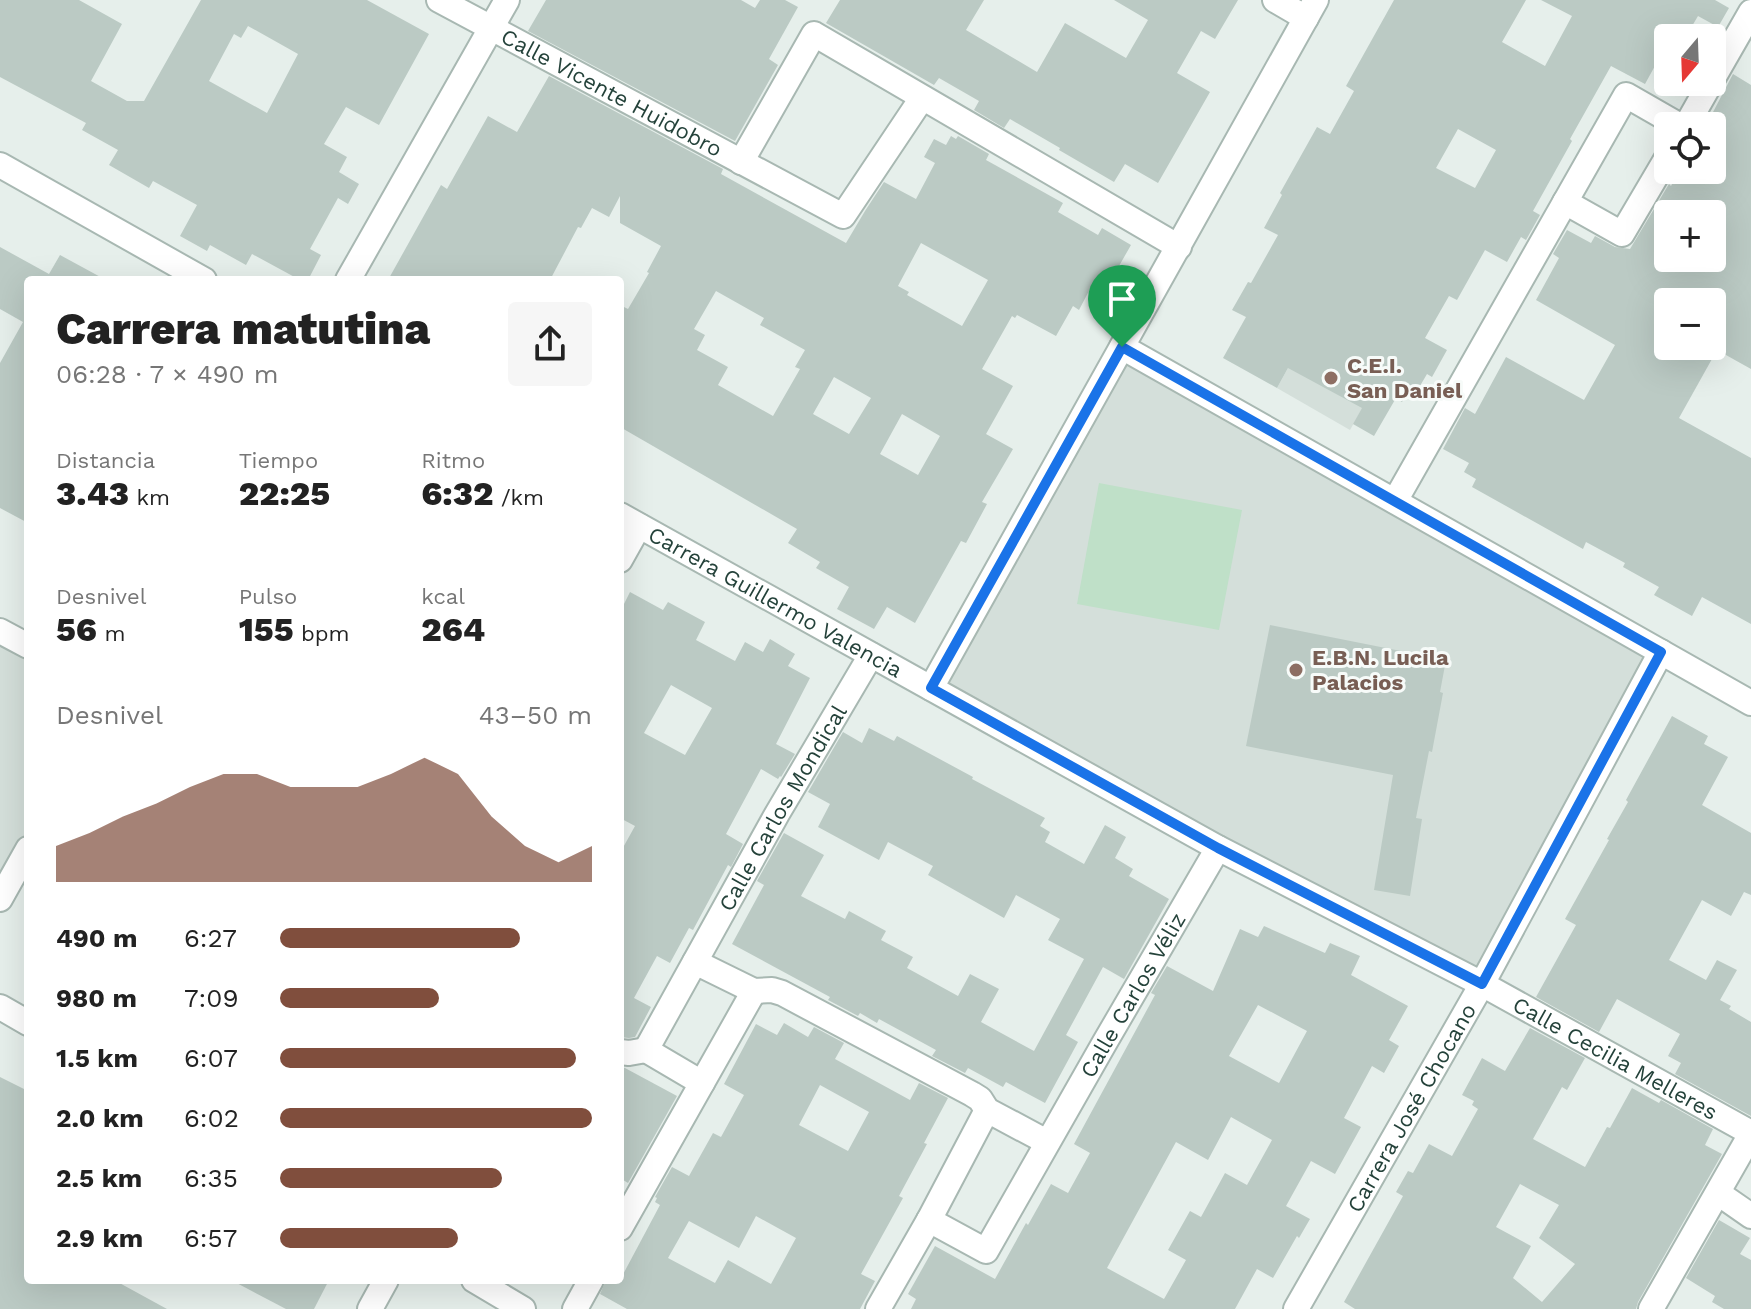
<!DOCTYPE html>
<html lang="es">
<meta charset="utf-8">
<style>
body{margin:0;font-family:"Work Sans",sans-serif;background:#f6f6f6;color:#222;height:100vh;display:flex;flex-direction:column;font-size:30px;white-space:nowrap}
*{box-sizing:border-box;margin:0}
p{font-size:26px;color:#767676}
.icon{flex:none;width:44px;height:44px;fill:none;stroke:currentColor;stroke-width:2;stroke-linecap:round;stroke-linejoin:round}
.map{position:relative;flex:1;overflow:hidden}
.panel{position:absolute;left:24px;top:276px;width:600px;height:1008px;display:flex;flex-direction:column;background:#fff;border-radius:8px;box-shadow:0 8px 32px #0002}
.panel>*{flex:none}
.needle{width:52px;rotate:199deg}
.controls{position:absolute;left:1654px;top:24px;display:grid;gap:16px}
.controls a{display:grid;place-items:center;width:72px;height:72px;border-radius:8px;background:#fff;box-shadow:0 8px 32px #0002;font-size:40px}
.pin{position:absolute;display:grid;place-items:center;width:68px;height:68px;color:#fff;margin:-82px -34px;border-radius:50% 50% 50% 0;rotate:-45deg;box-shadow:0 0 8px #0007}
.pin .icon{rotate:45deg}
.round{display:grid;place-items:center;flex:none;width:84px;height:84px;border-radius:8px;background:#f6f6f6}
.summary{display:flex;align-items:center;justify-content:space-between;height:136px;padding:0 32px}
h1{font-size:44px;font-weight:800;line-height:60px}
.metrics{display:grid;grid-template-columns:repeat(3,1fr);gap:12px;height:136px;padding:8px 32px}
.metrics div{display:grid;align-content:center}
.metrics b{font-size:34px;font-weight:800}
.metrics small{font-size:22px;font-weight:400}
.metrics p{font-size:22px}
.chart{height:224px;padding:16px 32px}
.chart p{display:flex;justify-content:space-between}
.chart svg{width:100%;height:144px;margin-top:8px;fill:#804e3d;opacity:.7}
ul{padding:0 32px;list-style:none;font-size:26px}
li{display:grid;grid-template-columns:128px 96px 1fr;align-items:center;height:60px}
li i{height:20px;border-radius:10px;background:#804e3d}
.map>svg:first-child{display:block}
.built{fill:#d4dfda}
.green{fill:#bfe0c8}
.building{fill:#bbcac4;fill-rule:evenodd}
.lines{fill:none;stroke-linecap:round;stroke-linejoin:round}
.minor-casing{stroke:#a8b8b2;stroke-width:28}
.minor{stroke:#fff;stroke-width:24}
.route-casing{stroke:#fff;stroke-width:16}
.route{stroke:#1a73e8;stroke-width:10}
.education-dot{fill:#8d6e63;stroke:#f7fbf9;stroke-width:3}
.labels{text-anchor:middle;stroke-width:6;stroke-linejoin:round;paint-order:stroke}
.street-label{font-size:22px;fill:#24423a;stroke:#f7fbf9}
.education-label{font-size:22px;font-weight:bold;fill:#785e54;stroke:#f7fbf9;text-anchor:start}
</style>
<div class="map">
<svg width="1751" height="1309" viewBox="0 0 1751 1309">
<rect width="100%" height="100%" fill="#e6efeb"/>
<g class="built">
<path d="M 1318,314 L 1392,355 L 1350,430 L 1277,388 Z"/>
<path d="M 1122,347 L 1661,652 L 1473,992 L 931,688 Z"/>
<path d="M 0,631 L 28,646 L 28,849 L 0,899 Z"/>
</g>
<path class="green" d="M 1099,483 L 1242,510 L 1219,630 L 1077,604 Z"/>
<g class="building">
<path d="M 0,0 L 79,0 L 122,24 L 91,81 L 127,101 L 144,101 L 201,0 L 367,0 L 429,34 L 379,125 L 346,107 L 324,144 L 347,157 L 339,172 L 359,184 L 348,204 L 338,198 L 310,249 L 321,255 L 308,280 L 300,280 L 252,254 L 246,265 L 210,245 L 207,251 L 180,236 L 197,205 L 153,181 L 149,188 L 109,165 L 118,150 L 82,130 L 86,123 L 0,77 ZM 248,26 L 298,54 L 267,113 L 209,81 L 234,34 L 241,38 Z"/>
<path d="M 546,0 L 741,0 L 755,8 L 760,0 L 785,0 L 798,7 L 769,59 L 778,65 L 735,141 L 528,31 Z"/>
<path d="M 840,0 L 984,0 L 966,30 L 1037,72 L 1065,23 L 1126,58 L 1148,20 L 1114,0 L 1238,0 L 1215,39 L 1201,31 L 1177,73 L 1210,92 L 1158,183 L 1125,164 L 1114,182 L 1059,150 L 1060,148 L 1010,119 L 1004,128 L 974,110 L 979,101 L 939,78 L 934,85 L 826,23 Z"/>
<path d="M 1394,0 L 1526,0 L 1502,42 L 1545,66 L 1572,16 L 1541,0 L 1715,0 L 1729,8 L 1718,27 L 1698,16 L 1685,38 L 1668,38 L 1668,71 L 1656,64 L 1645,84 L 1611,66 L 1570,139 L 1572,141 L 1533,211 L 1540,215 L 1526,240 L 1521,237 L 1507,262 L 1485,250 L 1457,300 L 1449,296 L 1425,338 L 1447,350 L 1432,377 L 1427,374 L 1417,391 L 1410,387 L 1402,402 L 1396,398 L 1374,436 L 1353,424 L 1362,408 L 1288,368 L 1277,388 L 1223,358 L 1246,317 L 1232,310 L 1248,282 L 1251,283 L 1278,235 L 1264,228 L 1282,195 L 1280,193 L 1317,127 L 1330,134 L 1354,91 L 1346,86 ZM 1458,129 L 1496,150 L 1475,188 L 1436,168 Z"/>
<path d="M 1733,74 L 1751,85 L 1751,369 L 1717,350 L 1679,418 L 1751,458 L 1751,624 L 1702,597 L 1692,616 L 1654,595 L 1659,587 L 1623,567 L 1625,563 L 1586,542 L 1583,549 L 1472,487 L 1476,479 L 1464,472 L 1469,463 L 1443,449 L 1465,408 L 1475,414 L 1506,357 L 1584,400 L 1615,345 L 1536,300 L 1559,258 L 1553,254 L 1567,230 L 1591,243 L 1595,236 L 1615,247 L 1630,249 L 1669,184 L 1671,186 L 1680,170 L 1712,170 L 1712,114 ZM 1668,214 L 1712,214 L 1712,258 L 1668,258 ZM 1668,302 L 1712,302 L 1712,346 L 1668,346 Z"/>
<path d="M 549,76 L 723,169 L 721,174 L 846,243 L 865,211 L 884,182 L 916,199 L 935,163 L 924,157 L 934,139 L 946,145 L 951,136 L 956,139 L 958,136 L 989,154 L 986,160 L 1063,203 L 1058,212 L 1098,235 L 1102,228 L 1131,245 L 1103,294 L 1091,287 L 1079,310 L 1073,306 L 1056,336 L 1017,315 L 1015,318 L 1012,316 L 982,369 L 1013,386 L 986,434 L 1013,449 L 982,502 L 987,504 L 966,543 L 961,541 L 915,623 L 887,607 L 874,629 L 837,609 L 849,587 L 816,568 L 820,562 L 788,543 L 797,529 L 620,427 L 620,305 L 628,309 L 649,273 L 647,272 L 661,246 L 620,223 L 620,196 L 609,217 L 592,208 L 581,228 L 578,227 L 550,280 L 388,280 L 441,185 L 447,189 L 488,116 L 517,132 ZM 921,243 L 988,280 L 962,326 L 907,295 L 909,292 L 898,286 ZM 716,291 L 764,318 L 760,325 L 805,350 L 795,367 L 800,369 L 773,416 L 718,385 L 728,367 L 697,350 L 705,335 L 694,329 ZM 834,377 L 871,398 L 849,434 L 813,414 ZM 902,414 L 940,436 L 918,475 L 880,454 Z"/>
<path d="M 0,247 L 49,274 L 60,255 L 106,280 L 28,280 L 28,523 L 0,508 L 0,363 L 23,322 L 0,309 Z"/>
<path d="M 630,592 L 663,610 L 668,602 L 705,622 L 696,640 L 735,661 L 745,642 L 763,652 L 770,639 L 795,654 L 788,666 L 810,678 L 776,744 L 795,754 L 781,777 L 780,776 L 778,779 L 761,769 L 726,834 L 743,844 L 731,867 L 728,865 L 693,930 L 689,928 L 670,963 L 657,956 L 634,998 L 651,1007 L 635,1037 L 629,1038 L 620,1037 L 620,853 L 635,826 L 620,818 L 620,612 ZM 671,685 L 712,708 L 685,755 L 644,733 Z"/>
<path d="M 1270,625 L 1446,660 L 1440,692 L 1443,693 L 1432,752 L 1429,751 L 1416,818 L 1422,819 L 1410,896 L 1374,890 L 1393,775 L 1246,746 Z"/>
<path d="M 1672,716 L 1708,736 L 1704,744 L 1728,757 L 1702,805 L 1751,833 L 1751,895 L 1744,892 L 1731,916 L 1702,900 L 1669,960 L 1706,980 L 1717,960 L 1737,970 L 1720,1000 L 1731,1006 L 1729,1009 L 1751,1022 L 1751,1116 L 1675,1074 L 1681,1063 L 1668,1056 L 1680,1034 L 1617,999 L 1599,1032 L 1536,997 L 1576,925 L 1565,919 L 1609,840 L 1607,839 L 1628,802 L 1626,800 Z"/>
<path d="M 869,728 L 894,741 L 897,736 L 973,777 L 972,779 L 1045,818 L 1040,826 L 1050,832 L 1045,842 L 1084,864 L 1105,825 L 1126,837 L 1115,858 L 1133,869 L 1129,876 L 1169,899 L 1124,979 L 1103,967 L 1066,1035 L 1078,1042 L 1045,1103 L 1006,1082 L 1003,1087 L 968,1068 L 965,1073 L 932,1056 L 936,1050 L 879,1019 L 877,1023 L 860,1013 L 858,1016 L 828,1000 L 830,997 L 732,944 L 764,885 L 757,881 L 784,833 L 824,855 L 801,896 L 845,919 L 849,911 L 886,931 L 881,940 L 913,957 L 907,968 L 958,996 L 970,974 L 999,989 L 981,1022 L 1034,1051 L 1084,959 L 1048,940 L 1060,919 L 1016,895 L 1004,918 L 928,875 L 933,866 L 888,842 L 879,860 L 818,827 L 830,804 L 808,792 L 843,732 L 862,743 Z"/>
<path d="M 1264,926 L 1325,953 L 1330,943 L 1360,956 L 1351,975 L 1408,1006 L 1389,1040 L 1399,1046 L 1384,1073 L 1372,1066 L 1344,1118 L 1361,1127 L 1335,1174 L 1311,1161 L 1286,1206 L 1310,1219 L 1299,1238 L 1297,1236 L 1273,1278 L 1257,1269 L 1235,1309 L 911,1309 L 916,1299 L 908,1294 L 935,1246 L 995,1279 L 1026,1223 L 1028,1225 L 1051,1184 L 1068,1193 L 1090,1153 L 1074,1144 L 1155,995 L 1151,993 L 1167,966 L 1213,991 L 1240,929 L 1258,937 ZM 1258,1005 L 1307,1031 L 1279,1083 L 1229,1056 ZM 1231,1117 L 1272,1140 L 1247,1185 L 1225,1173 L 1201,1217 L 1190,1211 L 1168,1250 L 1186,1260 L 1164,1299 L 1107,1268 L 1176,1142 L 1208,1160 Z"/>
<path d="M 784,1023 L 808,1037 L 814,1027 L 844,1043 L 835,1059 L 910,1100 L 919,1083 L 948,1098 L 924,1143 L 927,1144 L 899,1196 L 903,1198 L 861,1274 L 875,1281 L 860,1309 L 627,1309 L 600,1294 L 606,1280 L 620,1280 L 660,1205 L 655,1202 L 657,1198 L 655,1197 L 672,1167 L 689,1176 L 713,1133 L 721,1137 L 744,1095 L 724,1084 L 756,1024 L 777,1035 ZM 820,1085 L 869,1112 L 848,1151 L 799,1125 ZM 756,1216 L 796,1238 L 771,1284 L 728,1260 L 715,1283 L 668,1258 L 689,1221 L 739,1248 Z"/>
<path d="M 1530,1028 L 1585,1058 L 1567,1090 L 1562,1087 L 1533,1139 L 1585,1167 L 1607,1127 L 1610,1128 L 1632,1088 L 1659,1103 L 1661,1100 L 1713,1129 L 1705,1145 L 1722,1154 L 1638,1302 L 1636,1309 L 1355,1309 L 1344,1302 L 1403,1196 L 1396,1192 L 1408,1171 L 1413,1173 L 1429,1144 L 1452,1156 L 1478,1109 L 1472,1105 L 1474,1101 L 1462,1095 L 1482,1058 L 1505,1071 ZM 1520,1184 L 1559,1205 L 1539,1238 L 1575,1264 L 1542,1302 L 1513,1278 L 1531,1246 L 1496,1227 Z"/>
<path d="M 620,1067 L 625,1068 L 677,1096 L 628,1183 L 620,1178 Z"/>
<path d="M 0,1077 L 28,1091 L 28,1280 L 114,1280 L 167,1309 L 0,1309 Z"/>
<path d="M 1719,1220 L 1750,1238 L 1740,1254 L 1751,1260 L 1751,1309 L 1724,1309 L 1712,1302 L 1715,1296 L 1686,1278 Z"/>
<path d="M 231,1280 L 329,1280 L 314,1309 L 286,1309 Z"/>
</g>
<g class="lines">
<g class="minor-casing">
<g id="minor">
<path id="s1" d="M 439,0 L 843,216 L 922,98"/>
<path d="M 1275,0 L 1306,18"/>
<path d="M 1712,80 L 1751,12"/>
<path d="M 1686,126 L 1711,82"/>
<path d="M 741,162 L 814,34 L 1179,247"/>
<path d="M 0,165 L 204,280"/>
<path d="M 1565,202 L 1622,234 L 1668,156"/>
<path d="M 348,280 L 507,0"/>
<path d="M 1122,347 L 1751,703"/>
<path d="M 1395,501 L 1626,95 L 1680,126"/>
<path id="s2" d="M 620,515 L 1218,848 L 1482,984 L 1751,1133"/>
<path d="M 620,560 L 639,526"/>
<path d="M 0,631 L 28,646"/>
<path d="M 931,688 L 1316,0"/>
<path d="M 0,899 L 28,849"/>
<path d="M 695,962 L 754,991"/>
<path d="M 754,991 L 772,990 L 782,993 L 972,1094 L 980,1099 L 987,1110 L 1047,1142"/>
<path d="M 0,1007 L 28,1023"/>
<path id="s3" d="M 646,1050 L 777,814 L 871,655"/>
<path d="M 646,1050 L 702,1083"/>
<path d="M 620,1052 L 629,1053 L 646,1050"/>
<path d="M 1718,1193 L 1751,1216"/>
<path id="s4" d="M 929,1220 L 986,1251 L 1105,1042 L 1218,848"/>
<path d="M 620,1228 L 754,991"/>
<path d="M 474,1280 L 523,1309"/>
<path d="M 370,1309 L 386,1280"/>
<path d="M 575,1309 L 591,1280"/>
<path d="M 878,1309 L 929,1220 L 987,1110"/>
<path id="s5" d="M 1296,1309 L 1482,984 L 1661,652"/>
<path d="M 1651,1309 L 1751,1134"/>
</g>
</g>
<use href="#minor" class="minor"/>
</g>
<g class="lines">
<g class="route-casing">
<path id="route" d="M 1122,347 L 1661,652 L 1482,984 L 1218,848 L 931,688 Z"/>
</g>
<use href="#route" class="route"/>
</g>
<g class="education-dot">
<circle cx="1331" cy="378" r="8"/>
<circle cx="1296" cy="670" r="8"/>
</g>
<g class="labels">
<g class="street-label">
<text dy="8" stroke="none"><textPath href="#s1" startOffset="196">Calle Vicente Huidobro</textPath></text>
<text dy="8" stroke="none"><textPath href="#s2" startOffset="178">Carrera Guillermo Valencia</textPath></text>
<text dy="8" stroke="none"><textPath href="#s3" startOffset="278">Calle Carlos Mondical</textPath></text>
<text dy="8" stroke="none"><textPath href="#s4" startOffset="360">Calle Carlos Véliz</textPath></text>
<text dy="8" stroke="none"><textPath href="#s2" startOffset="1134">Calle Cecilia Melleres</textPath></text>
<text dy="8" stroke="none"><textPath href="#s5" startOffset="232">Carrera José Chocano</textPath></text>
</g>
<g class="education-label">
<text x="1347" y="373">C.E.I.<tspan x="1347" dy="25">San Daniel</tspan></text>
<text x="1312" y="665">E.B.N. Lucila<tspan x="1312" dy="25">Palacios</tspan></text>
</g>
</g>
</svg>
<div class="controls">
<a><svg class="needle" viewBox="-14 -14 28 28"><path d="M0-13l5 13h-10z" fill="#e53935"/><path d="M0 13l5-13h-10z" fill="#767676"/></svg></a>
<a><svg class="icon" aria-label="locate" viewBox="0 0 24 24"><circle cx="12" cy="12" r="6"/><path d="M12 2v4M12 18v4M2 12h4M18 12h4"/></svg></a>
<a>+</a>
<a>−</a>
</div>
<div class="pin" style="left:1122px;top:347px;background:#1e9e55"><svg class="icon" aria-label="arrive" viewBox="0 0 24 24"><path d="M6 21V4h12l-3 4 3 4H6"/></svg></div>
<section class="panel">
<div class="summary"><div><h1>Carrera matutina</h1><p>06:28 · 7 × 490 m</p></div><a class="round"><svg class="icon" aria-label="share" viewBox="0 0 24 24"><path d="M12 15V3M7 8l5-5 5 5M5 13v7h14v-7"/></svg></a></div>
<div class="metrics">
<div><p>Distancia</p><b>3.43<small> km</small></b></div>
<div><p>Tiempo</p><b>22:25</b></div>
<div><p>Ritmo</p><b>6:32<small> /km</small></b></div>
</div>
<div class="metrics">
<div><p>Desnivel</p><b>56<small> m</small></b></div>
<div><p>Pulso</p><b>155<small> bpm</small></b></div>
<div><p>kcal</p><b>264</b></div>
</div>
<div class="chart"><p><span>Desnivel</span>43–50 m</p>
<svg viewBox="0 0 160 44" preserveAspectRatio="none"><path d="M0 44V33L10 29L20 24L30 20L40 15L50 11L60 11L70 15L80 15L90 15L100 11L110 6L120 11L130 24L140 33L150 38L160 33V44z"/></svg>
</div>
<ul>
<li><b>490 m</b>6:27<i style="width:77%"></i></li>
<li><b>980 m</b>7:09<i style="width:51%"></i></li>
<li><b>1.5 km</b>6:07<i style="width:95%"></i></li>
<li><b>2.0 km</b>6:02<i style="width:100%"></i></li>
<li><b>2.5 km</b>6:35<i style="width:71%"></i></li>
<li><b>2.9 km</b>6:57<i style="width:57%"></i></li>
</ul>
</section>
</div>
